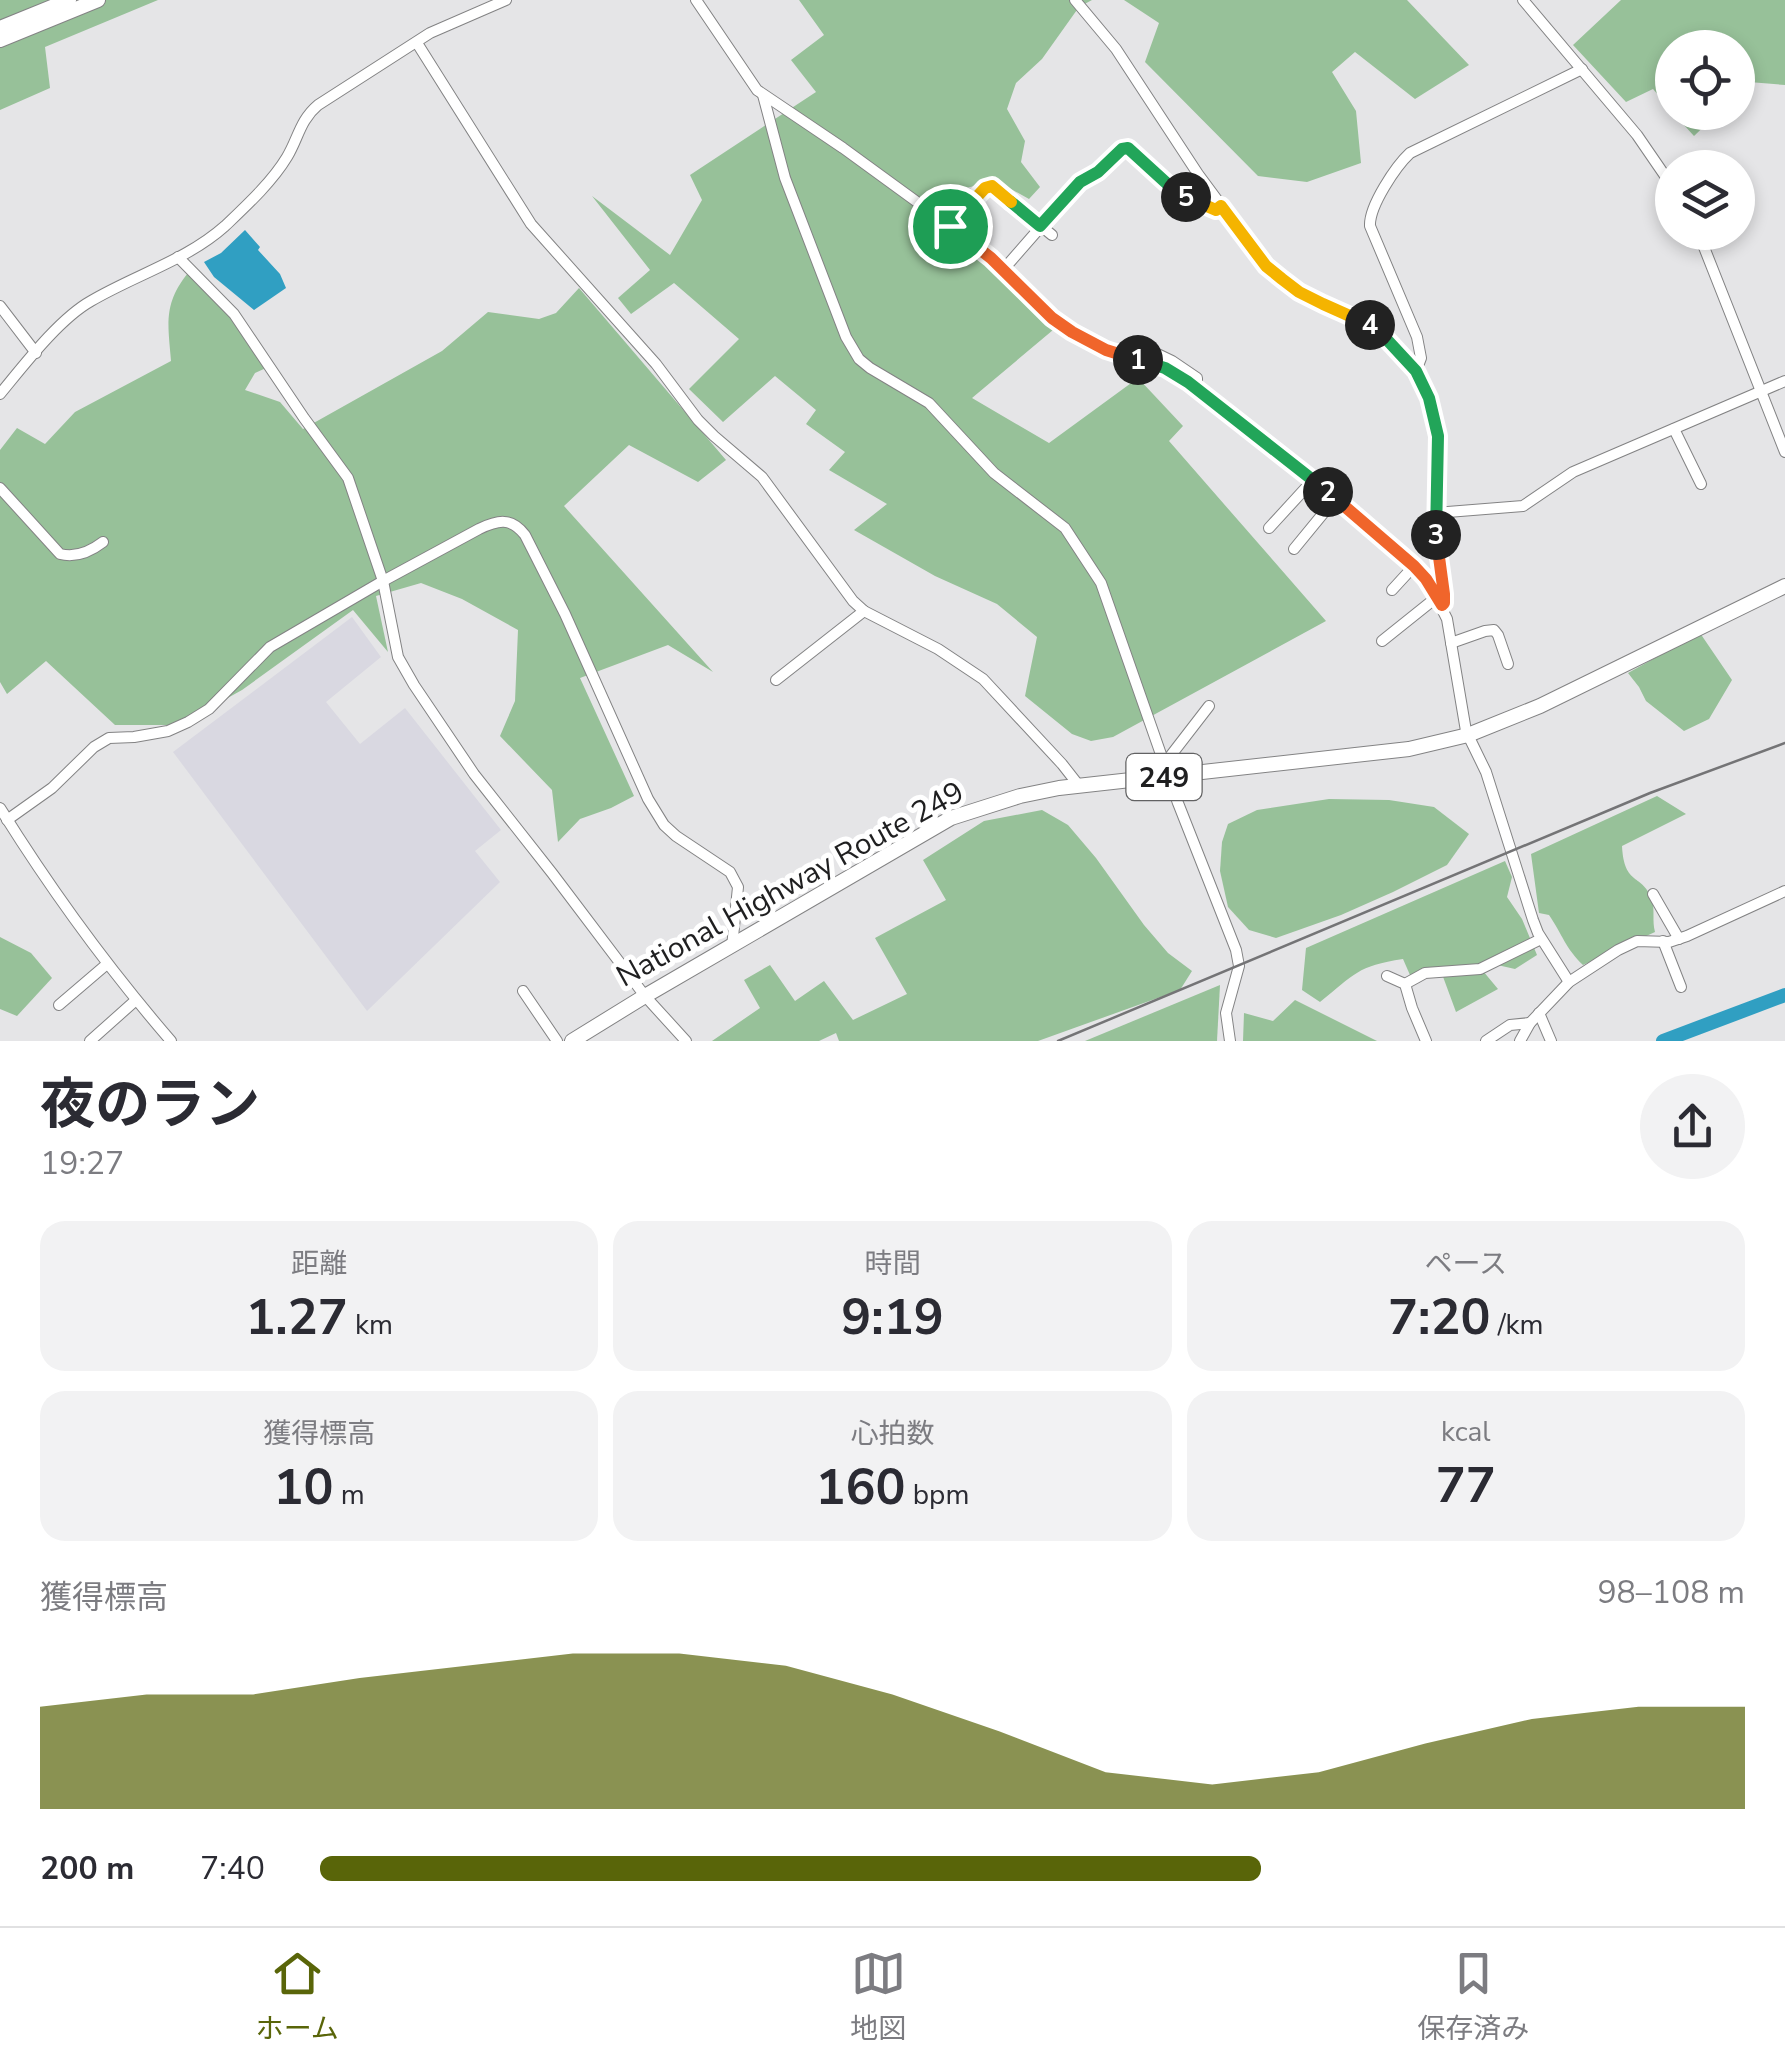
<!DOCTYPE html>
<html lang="ja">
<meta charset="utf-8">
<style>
body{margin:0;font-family:"Nunito Sans","Noto Sans JP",sans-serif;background:#f2f2f3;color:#2b2b33;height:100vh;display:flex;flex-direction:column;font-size:38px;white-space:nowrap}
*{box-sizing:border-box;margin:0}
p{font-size:32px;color:#7c7c81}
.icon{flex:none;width:55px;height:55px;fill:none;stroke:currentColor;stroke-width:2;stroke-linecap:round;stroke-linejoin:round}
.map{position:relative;height:1041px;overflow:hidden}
.side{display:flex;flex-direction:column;background:#fff;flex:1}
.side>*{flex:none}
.controls{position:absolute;left:1655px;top:30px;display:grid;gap:20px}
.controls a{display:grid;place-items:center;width:100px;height:100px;border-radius:50%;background:#fff;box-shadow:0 5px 15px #0003;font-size:50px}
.pin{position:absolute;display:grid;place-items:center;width:85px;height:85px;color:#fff;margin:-42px;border:5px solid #fff;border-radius:50%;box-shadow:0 2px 10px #0007}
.km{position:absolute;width:50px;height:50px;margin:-25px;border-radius:50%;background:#222;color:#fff;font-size:28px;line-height:50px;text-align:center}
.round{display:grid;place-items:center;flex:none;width:105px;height:105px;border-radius:52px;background:#f2f2f3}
.overview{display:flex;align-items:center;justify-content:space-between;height:170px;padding:0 40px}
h1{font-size:55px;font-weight:700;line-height:75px}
.stats{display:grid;grid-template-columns:repeat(3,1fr);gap:15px;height:170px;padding:10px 40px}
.stats div{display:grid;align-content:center;border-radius:25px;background:#f2f2f3;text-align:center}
.stats b{font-size:50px;font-weight:700}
.stats small{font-size:28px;font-weight:400}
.stats p{font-size:28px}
.chart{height:280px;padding:20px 40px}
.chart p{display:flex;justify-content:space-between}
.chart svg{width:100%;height:180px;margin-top:10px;fill:#596509;opacity:.7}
ul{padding:0 40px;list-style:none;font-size:32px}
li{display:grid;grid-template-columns:160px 120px 1fr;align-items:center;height:75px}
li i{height:25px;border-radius:12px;background:#596509}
.menu{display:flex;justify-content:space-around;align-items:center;height:140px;border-top:2px solid #e1e1e2;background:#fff;font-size:28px;color:#7c7c81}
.menu a{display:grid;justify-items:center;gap:5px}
.menu .current{color:#596509}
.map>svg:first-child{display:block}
.built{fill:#d9d8e1}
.green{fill:#97c199}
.water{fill:#309fc2}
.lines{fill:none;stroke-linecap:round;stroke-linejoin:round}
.river{stroke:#309fc2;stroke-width:14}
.minor-casing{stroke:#838384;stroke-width:12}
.highway-casing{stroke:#838384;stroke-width:16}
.minor{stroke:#fff;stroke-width:10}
.highway{stroke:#fff;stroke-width:14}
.rail{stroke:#747476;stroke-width:2.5}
.split-1-casing{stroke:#fff;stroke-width:20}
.split-2-casing{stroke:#fff;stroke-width:20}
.split-3-casing{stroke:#fff;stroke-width:20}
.split-4-casing{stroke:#fff;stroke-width:20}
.split-5-casing{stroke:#fff;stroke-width:20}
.split-6-casing{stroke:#fff;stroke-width:20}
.split-7-casing{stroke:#fff;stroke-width:20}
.split-1{stroke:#f0652b;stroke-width:12}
.split-2{stroke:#22a559;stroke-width:12}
.split-3{stroke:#f0652b;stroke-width:12}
.split-4{stroke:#22a559;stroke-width:12}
.split-5{stroke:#f5b400;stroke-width:12}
.split-6{stroke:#22a559;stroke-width:12}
.split-7{stroke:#f5b400;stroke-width:12}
.labels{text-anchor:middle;stroke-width:10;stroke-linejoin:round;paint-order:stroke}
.shield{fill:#fff;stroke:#626263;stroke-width:2.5}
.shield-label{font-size:28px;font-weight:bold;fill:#1f1f20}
.street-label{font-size:30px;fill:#1f1f20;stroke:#fff}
</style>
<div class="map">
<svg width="1785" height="1041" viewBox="0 0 1785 1041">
<rect width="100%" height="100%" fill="#e5e5e7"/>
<path class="built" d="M 352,617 L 381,657 L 326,702 L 360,744 L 405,708 L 501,830 L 475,851 L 500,882 L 367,1011 L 173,752 Z"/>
<g class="green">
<path d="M 0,0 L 158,0 L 45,47 L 50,88 L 0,110 Z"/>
<path d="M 799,0 L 1092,0 L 1079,7 L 1042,59 L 1016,83 L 1007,109 L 1025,141 L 1021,162 L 1040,187 L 1029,199 L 991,178 C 976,186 963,192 946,186 L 925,213 L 976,251 L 1053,330 L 972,398 L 1049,443 L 1138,378 L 1183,426 L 1169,441 L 1326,621 L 1113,737 L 1091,741 L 1072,734 L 1025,696 L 1037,637 L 997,604 L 935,576 L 854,530 L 887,504 L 829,470 L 845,452 L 806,424 L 816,410 L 775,376 L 723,422 L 689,389 L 739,339 L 674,283 L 631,314 L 618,298 L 650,270 L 592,196 L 670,255 L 702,200 L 690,175 L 816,92 L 791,60 L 824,35 Z"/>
<path d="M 1124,0 L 1407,0 L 1469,65 L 1415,99 L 1355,52 L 1332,72 L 1356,111 L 1361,163 L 1307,182 L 1258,176 L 1145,62 L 1159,23 Z"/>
<path d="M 1621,0 L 1785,0 L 1785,85 L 1749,82 L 1738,93 L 1738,48 L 1672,48 L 1672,111 L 1653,89 L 1626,102 L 1573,45 Z"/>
<path d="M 1673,113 L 1718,113 L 1694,136 Z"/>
<path d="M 188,273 L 232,317 L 266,368 L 255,373 L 245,390 L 280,402 L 303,429 L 442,351 L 488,312 L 539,319 L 556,313 L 579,288 L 726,460 L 698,482 L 629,445 L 564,506 L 713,672 L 668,645 L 580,678 L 634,796 L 611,808 L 580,819 L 558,842 L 552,790 L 500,736 L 515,701 L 518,630 L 462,599 L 421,583 L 376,596 L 388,652 L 353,610 L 242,690 L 179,725 L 115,725 L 46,661 L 7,694 L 0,682 L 0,450 L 17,428 L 45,444 L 75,412 L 171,361 C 168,324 163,304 188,273 Z"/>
<path d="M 1700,633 L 1732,680 L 1709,719 L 1684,731 L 1646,701 L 1639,687 L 1628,673 Z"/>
<path d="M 1657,796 L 1686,814 L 1622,846 C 1624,887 1643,873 1652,900 C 1655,909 1652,921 1655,932 L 1583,965 C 1566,949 1562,934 1549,915 L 1539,913 L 1531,854 Z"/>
<path d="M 1329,799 L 1389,800 L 1434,807 L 1469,834 L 1447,865 L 1393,892 L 1341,915 L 1276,938 L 1249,930 L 1228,907 L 1220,871 L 1222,842 L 1228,824 L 1257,810 Z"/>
<path d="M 1042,810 L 1068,825 L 1096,858 L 1144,925 L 1168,953 L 1192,971 L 1180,990 L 1038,1041 L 839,1041 L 836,1033 L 819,1041 L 712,1041 L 760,1008 L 744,980 L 770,965 L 795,1001 L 824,981 L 853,1020 L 907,994 L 875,938 L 946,900 L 923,860 L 984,821 Z"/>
<path d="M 1505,861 L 1512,877 L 1507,897 L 1522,919 L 1537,955 L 1515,969 L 1493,964 L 1483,971 L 1498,989 L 1456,1012 L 1442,974 L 1410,975 L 1403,959 C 1357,966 1355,974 1320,1002 L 1302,990 L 1306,948 Z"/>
<path d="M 0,937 L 31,953 L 52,978 L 17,1016 L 0,1009 Z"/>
<path d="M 1220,985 L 1217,1041 L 1085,1041 Z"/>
<path d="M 1295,1000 L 1377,1041 L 1243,1041 L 1244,1013 L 1273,1021 Z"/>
</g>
<path class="water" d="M 245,230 L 260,247 L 258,250 L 280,274 L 286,288 L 254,310 L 214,277 L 204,262 L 221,253 Z"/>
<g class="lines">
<path class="river" d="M 1663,1041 L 1785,995"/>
<g class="minor-casing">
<g id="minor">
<path d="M 696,0 L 757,90 L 843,148 L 950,226 L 991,258 L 1053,319 L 1072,332 L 1106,350 L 1165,367 L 1188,383 L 1295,465 L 1371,528 L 1427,579 L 1447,619 L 1466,731 L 1486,772 L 1533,920 L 1538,933 L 1569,982"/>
<path d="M 1075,0 L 1116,49 L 1198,174 L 1266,266 L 1299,292 L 1378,330 L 1416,371 L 1429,397 L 1438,436 L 1435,524 L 1444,594 L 1444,603 L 1442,605"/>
<path d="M 1523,0 L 1637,135 L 1672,186"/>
<path d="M 417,43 L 531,224 L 656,364 L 698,420 L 714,436 L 762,477 L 853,601 L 864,611 L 938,649 L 983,679 L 1062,764 L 1080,787"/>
<path d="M 763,95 L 785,178 L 846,337 L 859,359 L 870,368 L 929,403 L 994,473 L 1065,528 L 1101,583 L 1178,803 L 1236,950 L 1239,966 L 1226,1013 L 1230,1041"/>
<path d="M 950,226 L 979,192 L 992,186 L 1052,235"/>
<path d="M 1698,232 L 1785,452"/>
<path d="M 178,257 L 234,314 L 304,418 L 348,478 L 383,581 L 398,657 L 414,685 L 474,774 L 552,873 L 645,996 L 686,1041"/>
<path d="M 1003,270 L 1080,182 L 1098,172 L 1123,149 L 1132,150 L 1174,190 L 1216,210 L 1221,206"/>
<path d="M 0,306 L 36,353"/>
<path d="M 1147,349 L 1172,361 L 1197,378 L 1197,390"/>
<path d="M 1416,371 L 1421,358 L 1417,337 L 1370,226 C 1369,206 1396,166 1410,153 L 1582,69"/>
<path d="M 0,394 C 24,365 59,319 91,301 C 135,275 187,260 225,226 C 246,206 272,182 287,157 C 298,139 300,120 318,105 L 430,33 L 506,0"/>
<path d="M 1674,429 L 1701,484"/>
<path d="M 0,488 L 60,554 C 76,558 90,552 103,542"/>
<path d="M 1435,513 L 1523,506 L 1573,472 L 1785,381"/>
<path d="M 1269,528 L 1313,480"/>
<path d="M 1294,549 L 1335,499"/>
<path d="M 1392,590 L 1414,566"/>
<path d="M 1382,641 L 1437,597"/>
<path d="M 1451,643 L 1485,631 L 1494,630 L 1498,635 L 1508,664"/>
<path d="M 776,680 L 864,611"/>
<path d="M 1165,763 L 1209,706"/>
<path d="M 0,808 C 51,890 108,968 171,1041"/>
<path d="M 7,820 L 52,788 L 94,747 L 109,738 L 134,737 L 168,731 L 188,722 L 209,709 L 270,647 L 383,581 L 479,529 C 498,520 511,517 525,535 L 565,614 L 648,799 L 664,825 L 676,836 L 730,872 L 738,887 L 732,947"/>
<path d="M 1653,894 L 1679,939"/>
<path d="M 1663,941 L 1681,987"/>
<path d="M 1387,976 L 1405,984 L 1412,1008 L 1426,1041"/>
<path d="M 1405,984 L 1425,973 L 1480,969 L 1541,939"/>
<path d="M 523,991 L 557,1041"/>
<path d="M 59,1005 L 107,964"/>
<path d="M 1539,1013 L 1551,1041"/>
<path d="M 90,1041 L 136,1000"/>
<path d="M 1486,1041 L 1510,1025 L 1530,1023"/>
<path d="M 1520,1041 L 1530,1023 L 1569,982 L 1618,950 L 1637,941 L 1669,942 L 1687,936 L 1785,891"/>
</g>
</g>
<g class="highway-casing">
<g id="highway">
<path d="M 0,28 L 69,0"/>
<path d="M 0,40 L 98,0"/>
<path d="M 572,1041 L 645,996 L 951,818 L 1020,796 L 1059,788 L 1409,749 L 1468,735 L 1540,706 L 1785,586"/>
</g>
</g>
<use href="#minor" class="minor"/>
<use href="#highway" class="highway"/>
<path class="rail" d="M 1058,1041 L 1650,793 L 1785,743"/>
</g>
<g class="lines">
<g class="split-1-casing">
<path id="split-1" d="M 950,226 L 991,258 L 1052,318 L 1072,332 L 1106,350 L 1138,360"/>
</g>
<g class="split-2-casing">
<path id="split-2" d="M 1138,360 L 1165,368 L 1188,382 L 1328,492"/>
</g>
<g class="split-3-casing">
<path id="split-3" d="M 1328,492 L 1414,566 L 1426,579 L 1442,605 L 1444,603 L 1444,594 L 1436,535"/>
</g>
<g class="split-4-casing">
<path id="split-4" d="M 1370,325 L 1378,330 L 1416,371 L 1429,398 L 1438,436 L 1436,535"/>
</g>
<g class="split-5-casing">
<path id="split-5" d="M 1186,197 L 1216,210 L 1221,206 L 1266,266 L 1282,279 L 1299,292 L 1323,304 L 1370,325"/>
</g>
<g class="split-6-casing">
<path id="split-6" d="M 1011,202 L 1040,226 L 1080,182 L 1098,172 L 1122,149 L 1128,148 L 1174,190 L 1186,197"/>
</g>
<g class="split-7-casing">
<path id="split-7" d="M 950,226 L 985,188 L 992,186 L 1011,202"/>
</g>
<use href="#split-1" class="split-1"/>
<use href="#split-2" class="split-2"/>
<use href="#split-3" class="split-3"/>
<use href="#split-4" class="split-4"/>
<use href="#split-5" class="split-5"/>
<use href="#split-6" class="split-6"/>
<use href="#split-7" class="split-7"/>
</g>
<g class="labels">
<rect class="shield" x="1126.5" y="754" width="75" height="46" rx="8"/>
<g class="shield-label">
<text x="1164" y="787">249</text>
</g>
<g class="street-label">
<text transform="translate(790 884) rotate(-29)" y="10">National Highway Route 249</text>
</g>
</g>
</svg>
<div class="controls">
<a><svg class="icon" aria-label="locate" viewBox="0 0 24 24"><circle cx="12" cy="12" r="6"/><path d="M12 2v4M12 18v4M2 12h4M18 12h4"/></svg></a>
<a><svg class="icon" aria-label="layers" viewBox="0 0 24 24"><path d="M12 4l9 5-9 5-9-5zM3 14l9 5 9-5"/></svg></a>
</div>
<div class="pin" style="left:950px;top:226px;background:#1e9e55"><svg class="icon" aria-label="arrive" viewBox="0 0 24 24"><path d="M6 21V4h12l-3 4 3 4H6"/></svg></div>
<b class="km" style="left:1138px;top:360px">1</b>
<b class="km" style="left:1328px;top:492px">2</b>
<b class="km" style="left:1436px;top:535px">3</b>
<b class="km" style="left:1370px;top:325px">4</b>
<b class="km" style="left:1186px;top:197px">5</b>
</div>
<section class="side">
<div class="overview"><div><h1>夜のラン</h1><p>19:27</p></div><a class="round"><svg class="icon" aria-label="share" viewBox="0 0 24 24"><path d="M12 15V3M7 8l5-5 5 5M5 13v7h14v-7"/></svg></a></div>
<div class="stats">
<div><p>距離</p><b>1.27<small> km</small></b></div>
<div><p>時間</p><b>9:19</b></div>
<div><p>ペース</p><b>7:20<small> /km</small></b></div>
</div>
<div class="stats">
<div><p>獲得標高</p><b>10<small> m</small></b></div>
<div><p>心拍数</p><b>160<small> bpm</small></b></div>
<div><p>kcal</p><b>77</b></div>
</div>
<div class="chart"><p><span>獲得標高</span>98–108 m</p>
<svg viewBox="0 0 160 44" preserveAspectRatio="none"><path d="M0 44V19L10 16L20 16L30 12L40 9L50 6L60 6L70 9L80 16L90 25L100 35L110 38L120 35L130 28L140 22L150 19L160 19V44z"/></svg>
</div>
<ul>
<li><b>200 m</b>7:40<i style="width:66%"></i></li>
</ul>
</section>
<nav class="menu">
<a class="current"><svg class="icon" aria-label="home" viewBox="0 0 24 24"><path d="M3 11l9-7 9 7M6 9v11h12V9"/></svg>ホーム</a>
<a><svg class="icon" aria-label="map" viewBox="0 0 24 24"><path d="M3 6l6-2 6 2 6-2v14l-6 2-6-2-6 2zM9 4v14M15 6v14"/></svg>地図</a>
<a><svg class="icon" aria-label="saved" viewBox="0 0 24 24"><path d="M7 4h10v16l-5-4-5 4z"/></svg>保存済み</a>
</nav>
